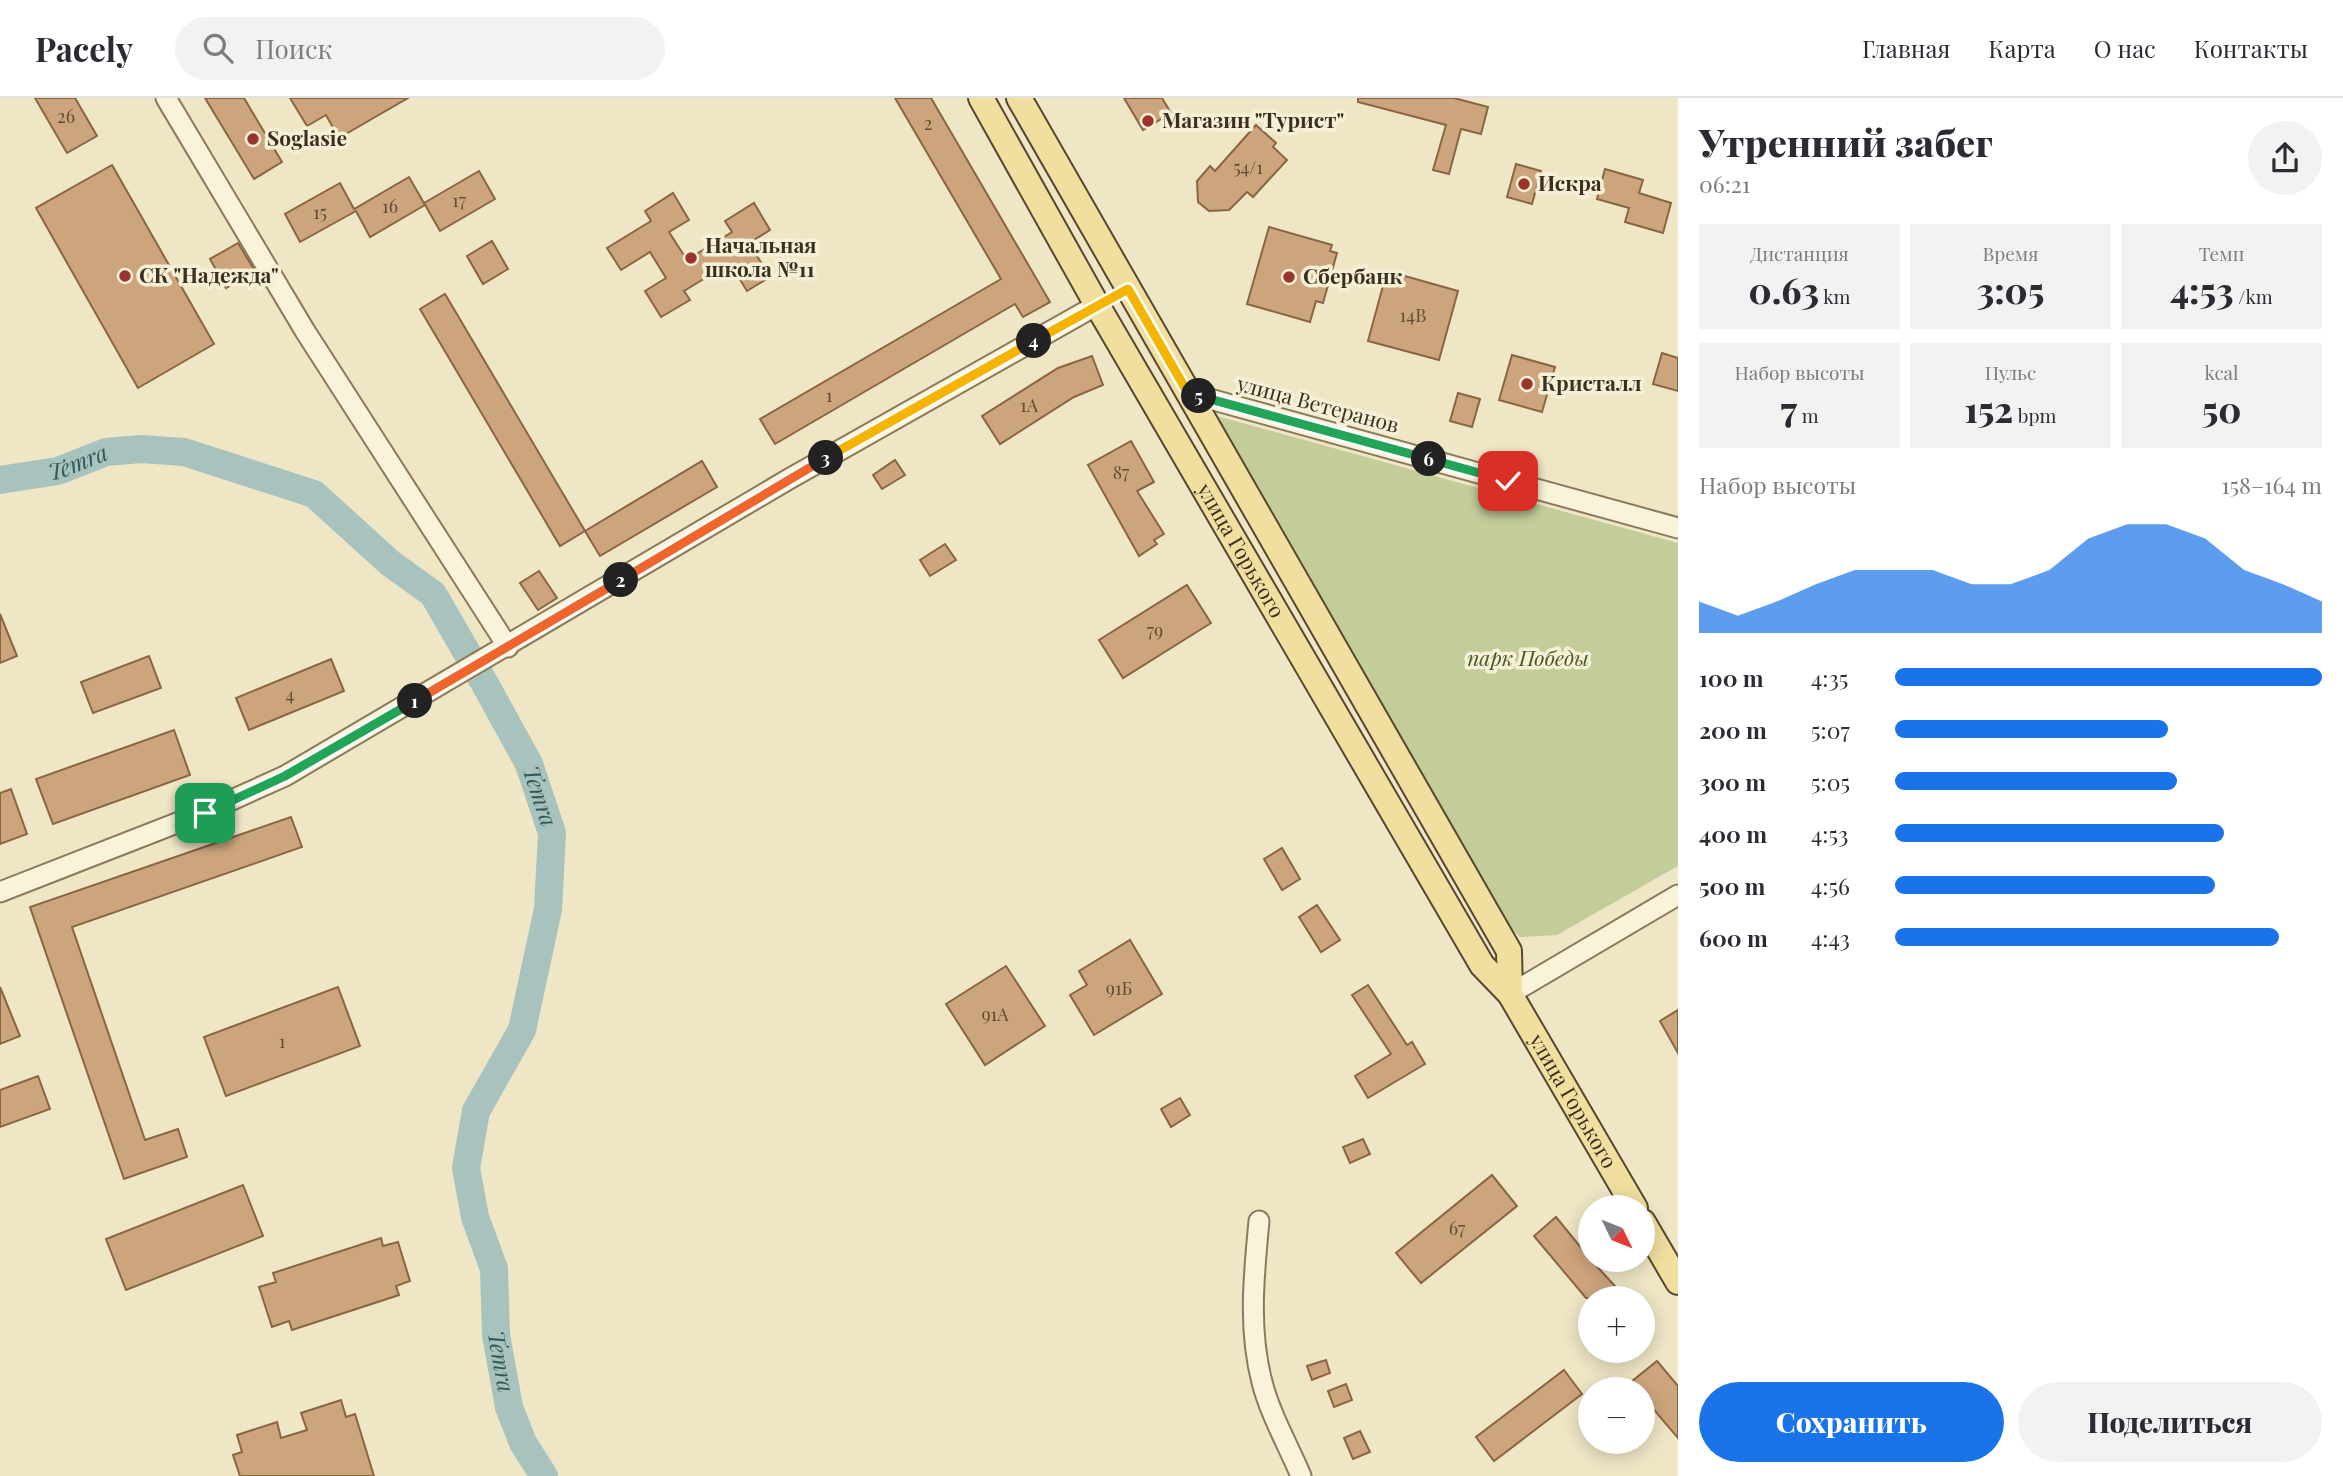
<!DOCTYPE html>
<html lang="ru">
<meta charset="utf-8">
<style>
body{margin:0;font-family:"Playfair Display",serif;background:#f2f2f3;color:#2b2b33;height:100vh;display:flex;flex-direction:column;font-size:26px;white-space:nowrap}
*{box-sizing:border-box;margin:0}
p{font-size:23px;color:#7c7c81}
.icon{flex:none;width:38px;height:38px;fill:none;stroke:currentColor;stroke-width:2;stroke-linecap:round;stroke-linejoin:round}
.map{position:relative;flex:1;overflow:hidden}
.side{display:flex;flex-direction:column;background:#fff;width:665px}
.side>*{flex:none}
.needle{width:46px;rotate:133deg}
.fabs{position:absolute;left:1578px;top:1097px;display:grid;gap:14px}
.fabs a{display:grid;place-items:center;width:77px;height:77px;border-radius:50%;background:#fff;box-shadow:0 4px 18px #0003;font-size:35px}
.pin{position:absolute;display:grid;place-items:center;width:60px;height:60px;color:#fff;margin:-30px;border-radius:14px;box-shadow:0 4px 10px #0006}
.km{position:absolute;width:35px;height:35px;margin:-18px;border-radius:50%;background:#222;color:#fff;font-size:19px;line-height:35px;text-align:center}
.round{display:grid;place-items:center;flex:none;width:74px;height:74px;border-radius:37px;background:#f2f2f3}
.headline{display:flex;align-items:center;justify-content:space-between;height:119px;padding:0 21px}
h1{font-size:38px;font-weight:800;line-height:52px}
.metrics{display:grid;grid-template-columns:repeat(3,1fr);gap:10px;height:119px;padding:7px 21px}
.metrics div{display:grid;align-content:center;border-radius:0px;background:#f2f2f3;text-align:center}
.metrics b{font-size:35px;font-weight:800}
.metrics small{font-size:19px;font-weight:400}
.metrics p{font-size:19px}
.chart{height:196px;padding:14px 21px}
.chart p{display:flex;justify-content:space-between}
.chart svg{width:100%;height:126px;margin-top:7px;fill:#1a73e8;opacity:.7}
.cta{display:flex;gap:14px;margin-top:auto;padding:14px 21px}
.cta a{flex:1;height:80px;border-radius:42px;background:#1a73e8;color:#fff;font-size:28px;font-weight:800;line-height:80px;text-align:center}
.cta a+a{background:#f2f2f3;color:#2b2b33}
ul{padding:0 21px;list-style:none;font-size:23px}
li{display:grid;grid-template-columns:112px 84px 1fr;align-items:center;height:52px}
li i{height:18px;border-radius:9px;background:#1a73e8}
header{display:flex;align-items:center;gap:42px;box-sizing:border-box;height:98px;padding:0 35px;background:#fff;border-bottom:2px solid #e1e1e2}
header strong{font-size:33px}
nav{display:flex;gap:38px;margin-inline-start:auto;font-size:24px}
.search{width:490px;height:63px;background:#f2f2f3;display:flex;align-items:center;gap:18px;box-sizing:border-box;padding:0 24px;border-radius:38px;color:#7c7c81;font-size:26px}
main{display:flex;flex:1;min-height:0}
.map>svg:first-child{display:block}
.green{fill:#c2cd9a}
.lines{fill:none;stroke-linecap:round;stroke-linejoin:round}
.river{stroke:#a8c2bd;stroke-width:28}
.building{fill:#cda57c;stroke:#8a6541;stroke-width:2}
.minor-casing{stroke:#8b795c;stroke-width:23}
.major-casing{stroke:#584630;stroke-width:28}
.minor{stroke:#f9f3da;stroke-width:19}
.major{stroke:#f1df9f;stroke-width:24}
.split-1-casing{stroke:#fff;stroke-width:14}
.split-2-casing{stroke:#fff;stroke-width:14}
.split-3-casing{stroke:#fff;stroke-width:14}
.split-4-casing{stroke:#fff;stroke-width:14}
.split-5-casing{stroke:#fff;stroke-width:14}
.split-6-casing{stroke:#fff;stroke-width:14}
.split-7-casing{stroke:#fff;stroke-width:14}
.split-1{stroke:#22a559;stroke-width:9}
.split-2{stroke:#f0652b;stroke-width:9}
.split-3{stroke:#f0652b;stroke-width:9}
.split-4{stroke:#f5b400;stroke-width:9}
.split-5{stroke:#f5b400;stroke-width:9}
.split-6{stroke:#22a559;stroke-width:9}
.split-7{stroke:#22a559;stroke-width:9}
.poi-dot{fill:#9a352b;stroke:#f6f0d6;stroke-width:2.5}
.labels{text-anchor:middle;stroke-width:7;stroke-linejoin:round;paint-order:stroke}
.number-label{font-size:18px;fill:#604c36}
.poi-label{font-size:21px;font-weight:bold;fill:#3b2f1f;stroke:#f6f0d6;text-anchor:start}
.street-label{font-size:21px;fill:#3b2f1f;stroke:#f6f0d6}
.park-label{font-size:21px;font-style:italic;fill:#465726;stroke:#f6f0d6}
.water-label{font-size:23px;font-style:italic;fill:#2f595a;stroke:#f6f0d6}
</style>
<header>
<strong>Pacely</strong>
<div class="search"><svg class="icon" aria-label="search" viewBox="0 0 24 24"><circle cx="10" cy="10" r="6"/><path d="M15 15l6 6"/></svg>Поиск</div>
<nav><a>Главная</a><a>Карта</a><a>О нас</a><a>Контакты</a></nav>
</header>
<main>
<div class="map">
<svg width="1678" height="1378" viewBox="0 0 1678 1378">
<rect width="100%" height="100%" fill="#efe6c6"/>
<path class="green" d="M 1217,318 L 1678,445 L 1678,768 L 1557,837 L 1520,839 L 1506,826 Z"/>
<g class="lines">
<path class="river" id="s1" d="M 0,382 L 58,373 L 106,354 L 141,351 L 184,354 L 314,396 L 390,465 L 433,496 L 485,586 L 529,666 L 552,735 L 548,811 L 522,932 L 476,1013 L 466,1070 L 475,1119 L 494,1171 L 496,1237 L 509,1309 L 523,1345 L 544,1378"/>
</g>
<g class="building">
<path d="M 35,0 L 75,0 L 97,38 L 67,55 Z"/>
<path d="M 205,0 L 244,0 L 282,64 L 254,81 Z"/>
<path d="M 290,0 L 408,0 L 339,40 L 326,17 L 307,28 Z"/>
<path d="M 895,0 L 931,0 L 1050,204 L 1023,219 L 1015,206 L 775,346 L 760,321 L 1001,181 Z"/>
<path d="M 1124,0 L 1162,0 L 1171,15 L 1143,32 Z"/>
<path d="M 1358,0 L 1454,0 L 1488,9 L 1481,36 L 1461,31 L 1449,76 L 1433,72 L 1446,27 L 1358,4 Z"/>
<path d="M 1256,27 L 1276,45 L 1273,49 L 1287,62 L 1253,99 L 1247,94 L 1229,112 L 1209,113 L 1198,104 L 1197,83 L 1210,68 L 1215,73 Z"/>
<path d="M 1516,66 L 1541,73 L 1532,106 L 1507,99 Z"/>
<path d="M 112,67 L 214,246 L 138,290 L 36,110 Z"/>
<path d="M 1605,71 L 1643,82 L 1639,95 L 1671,105 L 1663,135 L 1625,124 L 1629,110 L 1597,101 Z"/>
<path d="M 479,73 L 495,101 L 440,133 L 424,105 Z"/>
<path d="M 409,79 L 425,107 L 370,139 L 356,113 L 300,144 L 285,116 L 340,85 L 354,111 Z"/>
<path d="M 673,95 L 689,122 L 669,134 L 687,162 L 732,134 L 725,123 L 754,105 L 770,132 L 749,145 L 770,179 L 747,193 L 730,165 L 684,193 L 690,202 L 661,219 L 645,193 L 666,180 L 650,154 L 621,172 L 607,150 L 651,123 L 645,113 Z"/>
<path d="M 1269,129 L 1332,147 L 1330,153 L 1337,155 L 1323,205 L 1316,203 L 1310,224 L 1247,206 Z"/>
<path d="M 492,143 L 508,171 L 483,186 L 467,158 Z"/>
<path d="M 238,145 L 255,173 L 226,190 L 210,161 Z"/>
<path d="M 1387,173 L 1458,193 L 1439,262 L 1368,243 Z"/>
<path d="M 445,196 L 585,433 L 560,448 L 420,211 Z"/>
<path d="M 1662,255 L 1678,260 L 1678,293 L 1653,286 Z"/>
<path d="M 1512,257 L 1555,269 L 1542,314 L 1499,302 Z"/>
<path d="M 1092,258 L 1103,287 L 1074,299 L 1000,346 L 982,318 L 1058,270 Z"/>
<path d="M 1458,295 L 1480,301 L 1472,329 L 1450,323 Z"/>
<path d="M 1131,343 L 1154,384 L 1137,393 L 1164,436 L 1154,442 L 1157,446 L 1139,458 L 1088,367 Z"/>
<path d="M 895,362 L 905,377 L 882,391 L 873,377 Z"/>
<path d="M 702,363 L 717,389 L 600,458 L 585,433 Z"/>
<path d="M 945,446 L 956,462 L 930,478 L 920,462 Z"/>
<path d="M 539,473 L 557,500 L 538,512 L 520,485 Z"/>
<path d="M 1187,487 L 1211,525 L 1123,580 L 1099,542 Z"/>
<path d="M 0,516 L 17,558 L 0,565 Z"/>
<path d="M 149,558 L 161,590 L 93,615 L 81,584 Z"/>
<path d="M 331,561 L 344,593 L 249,632 L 236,600 Z"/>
<path d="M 174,632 L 190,677 L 53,726 L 36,681 Z"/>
<path d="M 11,691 L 27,736 L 0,746 L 0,695 Z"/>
<path d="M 291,719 L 302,749 L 72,829 L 145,1042 L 178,1031 L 187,1059 L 124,1081 L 30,809 Z"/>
<path d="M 1282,750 L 1300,781 L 1282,792 L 1264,761 Z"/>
<path d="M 1317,807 L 1340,842 L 1321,854 L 1299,819 Z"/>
<path d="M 1130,842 L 1162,896 L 1094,937 L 1070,897 L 1087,887 L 1079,873 Z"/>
<path d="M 1006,868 L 1045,928 L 985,967 L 946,906 Z"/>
<path d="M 1368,887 L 1407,947 L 1412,944 L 1425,966 L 1368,1000 L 1355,978 L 1391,956 L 1352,897 Z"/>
<path d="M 0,889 L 20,938 L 0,946 Z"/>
<path d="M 338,889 L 360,948 L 226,998 L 204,939 Z"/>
<path d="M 1678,912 L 1678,955 L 1660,923 Z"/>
<path d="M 38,978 L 50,1011 L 0,1029 L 0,992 Z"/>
<path d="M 1180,1000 L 1190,1017 L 1171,1029 L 1161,1011 Z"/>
<path d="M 1363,1041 L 1370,1056 L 1350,1065 L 1343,1049 Z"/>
<path d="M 1492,1077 L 1517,1108 L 1421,1185 L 1396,1155 Z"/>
<path d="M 243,1087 L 263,1138 L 126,1192 L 106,1141 Z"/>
<path d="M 1556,1119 L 1591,1162 L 1626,1200 L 1586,1200 L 1534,1138 Z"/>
<path d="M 381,1140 L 383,1148 L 398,1144 L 410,1183 L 396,1188 L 399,1197 L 292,1232 L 289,1223 L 272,1229 L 259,1189 L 276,1184 L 273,1175 Z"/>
<path d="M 1326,1262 L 1330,1275 L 1312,1282 L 1307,1268 Z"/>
<path d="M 1657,1263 L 1678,1288 L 1678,1340 L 1643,1299 L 1643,1292 L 1637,1292 L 1631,1284 Z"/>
<path d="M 1564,1272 L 1582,1296 L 1494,1363 L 1476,1339 Z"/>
<path d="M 1346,1286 L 1352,1302 L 1334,1309 L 1328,1293 Z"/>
<path d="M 341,1302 L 346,1319 L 355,1316 L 374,1378 L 240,1378 L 233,1357 L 242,1354 L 237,1337 L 277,1324 L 281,1340 L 307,1332 L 301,1315 Z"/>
<path d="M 1360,1333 L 1370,1354 L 1353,1361 L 1344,1340 Z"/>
</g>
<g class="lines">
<g class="minor-casing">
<g id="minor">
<path d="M 166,0 L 305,233 L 508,549"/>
<path d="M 1188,295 L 1678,430"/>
<path d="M 0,794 L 205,714 L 285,678 L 789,381 L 1097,207"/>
<path d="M 1510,896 L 1678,797"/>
<path d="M 1259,1123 C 1254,1176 1248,1231 1262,1284 C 1270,1316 1288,1347 1301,1378"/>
</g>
</g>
<g class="major-casing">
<g id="major">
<path id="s2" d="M 981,0 L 1097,207 L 1482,867 L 1510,896 L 1635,1110"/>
<path d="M 1019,0 L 1509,853 L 1510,896"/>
<path d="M 1643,1124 L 1678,1184"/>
</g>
</g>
<use href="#minor" class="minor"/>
<use href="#major" class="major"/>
</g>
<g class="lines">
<g class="split-1-casing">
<path id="split-1" d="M 205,715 L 285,678 L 415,603"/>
</g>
<g class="split-2-casing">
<path id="split-2" d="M 415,603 L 621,482"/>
</g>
<g class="split-3-casing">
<path id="split-3" d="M 621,482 L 826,360"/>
</g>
<g class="split-4-casing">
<path id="split-4" d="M 826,360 L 1034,243"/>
</g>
<g class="split-5-casing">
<path id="split-5" d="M 1034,243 L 1128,191 L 1188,295 L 1199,298"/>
</g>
<g class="split-6-casing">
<path id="split-6" d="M 1199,298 L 1429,361"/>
</g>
<g class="split-7-casing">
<path id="split-7" d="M 1429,361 L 1508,383"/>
</g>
<use href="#split-1" class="split-1"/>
<use href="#split-2" class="split-2"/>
<use href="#split-3" class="split-3"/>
<use href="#split-4" class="split-4"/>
<use href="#split-5" class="split-5"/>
<use href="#split-6" class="split-6"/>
<use href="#split-7" class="split-7"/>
</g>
<g class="poi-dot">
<circle cx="1148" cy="23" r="7"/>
<circle cx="253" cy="41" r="7"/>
<circle cx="1524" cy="86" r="7"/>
<circle cx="691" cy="160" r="7"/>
<circle cx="125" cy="178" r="7"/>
<circle cx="1289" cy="179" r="7"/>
<circle cx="1527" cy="286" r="7"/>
</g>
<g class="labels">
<g class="number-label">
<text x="66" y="25">26</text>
<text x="928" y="32">2</text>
<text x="1248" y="76">54/1</text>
<text x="459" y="109">17</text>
<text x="390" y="115">16</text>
<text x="320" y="121">15</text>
<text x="1413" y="224">14В</text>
<text x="829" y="304">1</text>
<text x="1029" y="314">1А</text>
<text x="1121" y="381">87</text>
<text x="1155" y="539">79</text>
<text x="290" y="603">4</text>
<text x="1119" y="897">91Б</text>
<text x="995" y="923">91А</text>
<text x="282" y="950">1</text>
<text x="1457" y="1137">67</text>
</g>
<g class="poi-label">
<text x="1162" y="30">Магазин "Турист"</text>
<text x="267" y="48">Soglasie</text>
<text x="1538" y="93">Искра</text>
<text x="705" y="155">Начальная<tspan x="705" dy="24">школа №11</tspan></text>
<text x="139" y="185">СК "Надежда"</text>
<text x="1303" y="186">Сбербанк</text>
<text x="1541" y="293">Кристалл</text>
</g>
<g class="street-label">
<text transform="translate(1318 307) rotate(15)" y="7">улица Ветеранов</text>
<text dy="7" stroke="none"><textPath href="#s2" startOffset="522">улица Горького</textPath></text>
<text dy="7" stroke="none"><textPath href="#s2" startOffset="1166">улица Горького</textPath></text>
</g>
<g class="park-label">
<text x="1528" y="568">парк Победы</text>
</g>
<g class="water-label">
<text dy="8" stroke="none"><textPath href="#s1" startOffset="80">Temra</textPath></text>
<text dy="8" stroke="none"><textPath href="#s1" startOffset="710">Temra</textPath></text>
<text dy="8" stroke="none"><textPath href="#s1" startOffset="1298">Temra</textPath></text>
</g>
</g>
</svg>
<div class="fabs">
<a><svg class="needle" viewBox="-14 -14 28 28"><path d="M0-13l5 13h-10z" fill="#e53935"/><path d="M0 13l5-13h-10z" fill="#7c7c81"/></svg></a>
<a>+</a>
<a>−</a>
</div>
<div class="pin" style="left:205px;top:715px;background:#1e9e55"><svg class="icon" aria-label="arrive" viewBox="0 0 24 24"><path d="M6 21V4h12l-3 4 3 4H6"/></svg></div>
<div class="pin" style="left:1508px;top:383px;background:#d93025"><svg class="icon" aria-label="check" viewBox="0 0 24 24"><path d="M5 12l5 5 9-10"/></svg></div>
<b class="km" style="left:415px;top:603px">1</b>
<b class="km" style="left:621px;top:482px">2</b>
<b class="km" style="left:826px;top:360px">3</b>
<b class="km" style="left:1034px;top:243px">4</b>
<b class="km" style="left:1199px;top:298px">5</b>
<b class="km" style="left:1429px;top:361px">6</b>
</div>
<section class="side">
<div class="headline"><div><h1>Утренний забег</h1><p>06:21</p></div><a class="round"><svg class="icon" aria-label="share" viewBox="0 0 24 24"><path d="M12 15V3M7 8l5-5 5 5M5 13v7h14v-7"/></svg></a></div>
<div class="metrics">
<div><p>Дистанция</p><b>0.63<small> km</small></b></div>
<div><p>Время</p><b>3:05</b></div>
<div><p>Темп</p><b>4:53<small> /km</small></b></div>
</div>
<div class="metrics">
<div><p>Набор высоты</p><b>7<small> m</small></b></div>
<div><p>Пульс</p><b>152<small> bpm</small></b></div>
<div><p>kcal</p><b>50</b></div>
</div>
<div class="chart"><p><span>Набор высоты</span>158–164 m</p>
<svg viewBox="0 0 160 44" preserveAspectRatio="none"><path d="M0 44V33L10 38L20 33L30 27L40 22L50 22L60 22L70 27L80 27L90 22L100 11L110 6L120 6L130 11L140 22L150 27L160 33V44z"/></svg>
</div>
<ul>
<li><b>100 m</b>4:35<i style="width:100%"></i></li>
<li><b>200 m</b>5:07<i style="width:64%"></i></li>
<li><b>300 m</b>5:05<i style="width:66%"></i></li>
<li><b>400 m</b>4:53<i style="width:77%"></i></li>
<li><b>500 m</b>4:56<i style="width:75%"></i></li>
<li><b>600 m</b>4:43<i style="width:90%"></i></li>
</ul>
<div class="cta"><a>Сохранить</a><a>Поделиться</a></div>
</section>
</main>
